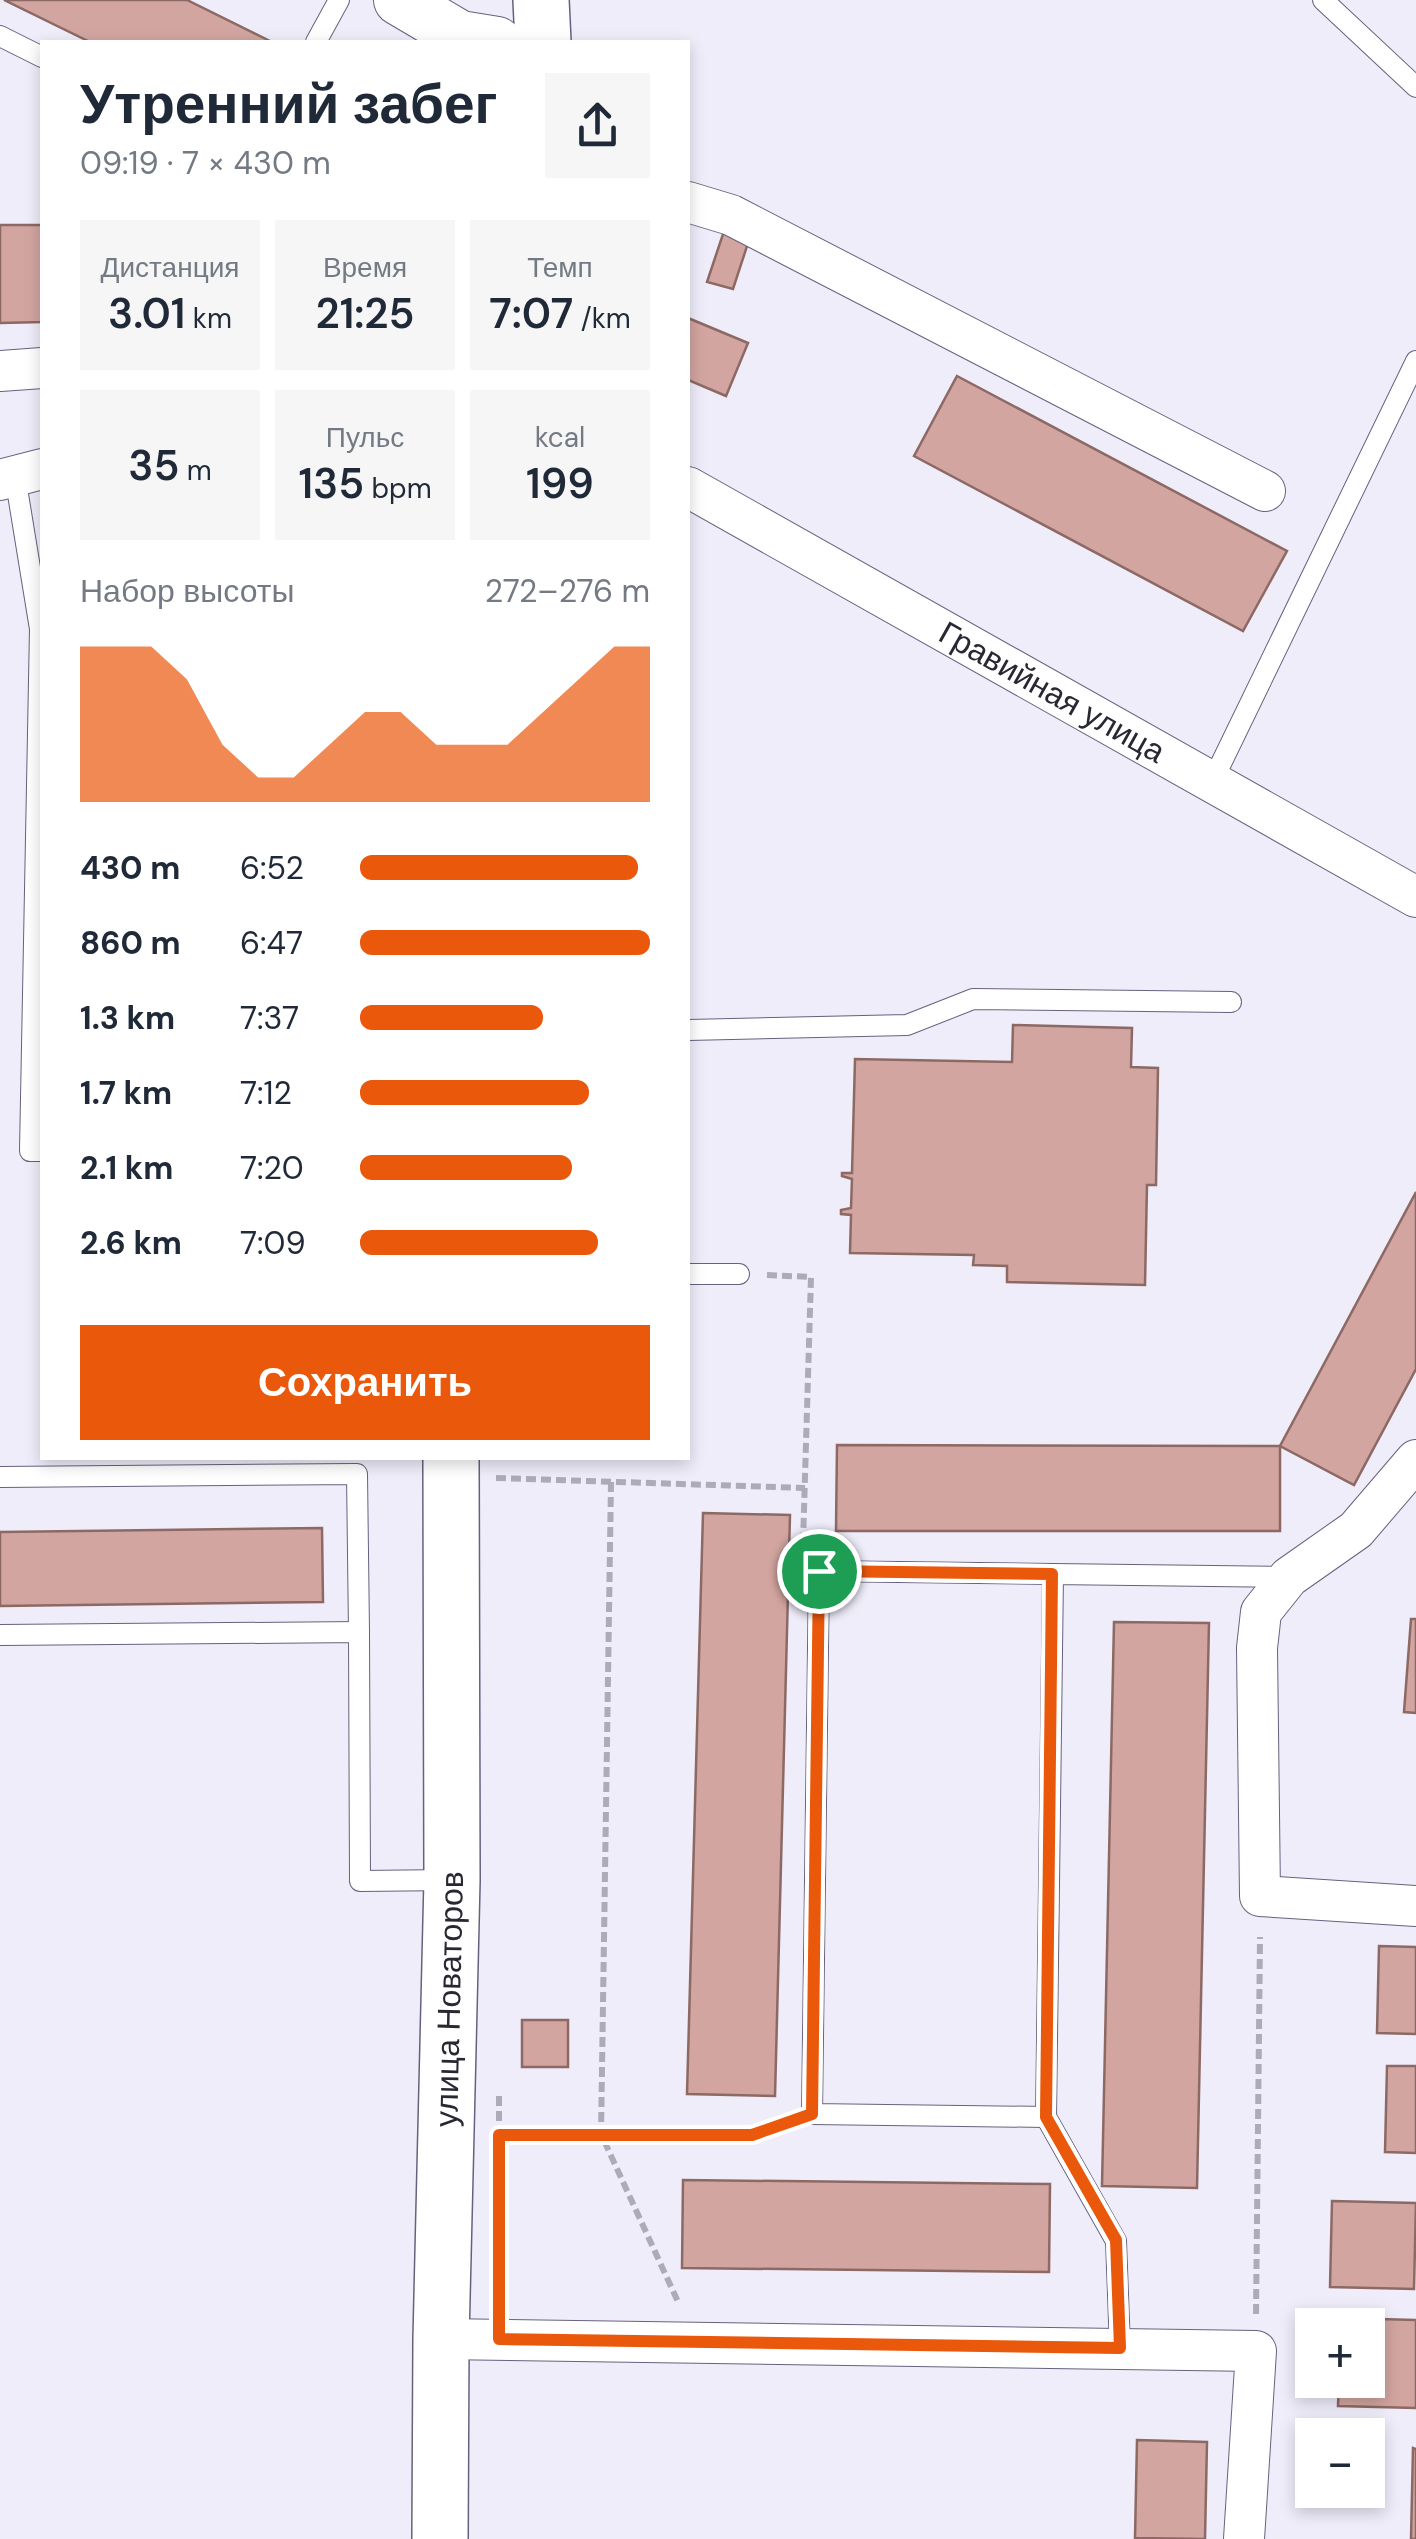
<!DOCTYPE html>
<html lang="ru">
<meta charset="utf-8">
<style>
body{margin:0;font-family:"DM Sans",sans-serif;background:#f6f6f7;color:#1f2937;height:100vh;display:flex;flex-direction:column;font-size:38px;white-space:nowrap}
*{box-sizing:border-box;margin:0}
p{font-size:32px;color:#747a83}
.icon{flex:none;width:55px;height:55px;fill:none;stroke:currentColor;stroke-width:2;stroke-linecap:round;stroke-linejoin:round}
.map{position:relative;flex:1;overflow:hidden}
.drawer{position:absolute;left:40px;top:40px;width:650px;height:1420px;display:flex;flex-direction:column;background:#fff;border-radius:0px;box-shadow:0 5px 15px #0003}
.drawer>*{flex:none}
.buttons{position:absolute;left:1295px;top:2308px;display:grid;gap:20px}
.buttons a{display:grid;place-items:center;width:90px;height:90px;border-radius:0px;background:#fff;box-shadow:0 5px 15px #0003;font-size:50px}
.pin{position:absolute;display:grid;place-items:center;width:85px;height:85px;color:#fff;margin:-42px;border:5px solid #fff;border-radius:50%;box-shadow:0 2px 10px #0007}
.round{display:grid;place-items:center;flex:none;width:105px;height:105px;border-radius:0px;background:#f6f6f7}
.head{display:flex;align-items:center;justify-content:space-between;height:170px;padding:0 40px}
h1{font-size:55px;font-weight:600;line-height:75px}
.figures{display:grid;grid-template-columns:repeat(3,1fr);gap:15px;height:170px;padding:10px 40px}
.figures div{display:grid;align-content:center;border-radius:0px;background:#f6f6f7;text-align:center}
.figures b{font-size:42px;font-weight:600}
.figures small{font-size:28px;font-weight:400}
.figures p{font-size:28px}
.chart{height:280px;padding:20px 40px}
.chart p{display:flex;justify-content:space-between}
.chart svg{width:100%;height:180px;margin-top:10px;fill:#ea580c;opacity:.7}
.primary-button{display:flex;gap:20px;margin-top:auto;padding:20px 40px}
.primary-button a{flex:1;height:115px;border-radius:0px;background:#ea580c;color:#fff;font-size:40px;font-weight:600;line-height:115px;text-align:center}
ul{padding:0 40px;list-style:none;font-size:32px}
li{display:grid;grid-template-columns:160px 120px 1fr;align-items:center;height:75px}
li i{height:25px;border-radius:12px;background:#ea580c}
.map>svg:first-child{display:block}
.building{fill:#d2a5a0;stroke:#8c6965;stroke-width:2.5}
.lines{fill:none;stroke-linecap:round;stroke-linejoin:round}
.service-casing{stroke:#67617e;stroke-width:22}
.minor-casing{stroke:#67617e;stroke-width:42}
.tertiary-casing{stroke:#67617e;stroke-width:52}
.secondary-casing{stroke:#67617e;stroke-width:58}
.path{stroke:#aeabb8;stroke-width:6;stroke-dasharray:10 5;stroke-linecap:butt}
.service{stroke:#fff;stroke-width:20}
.minor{stroke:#fff;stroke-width:40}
.tertiary{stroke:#fff;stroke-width:50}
.secondary{stroke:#fff;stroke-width:55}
.route-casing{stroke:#fff;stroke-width:20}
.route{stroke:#ea580c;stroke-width:12}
.labels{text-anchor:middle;stroke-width:9;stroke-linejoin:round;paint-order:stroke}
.street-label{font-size:32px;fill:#2a2733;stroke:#efedfa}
</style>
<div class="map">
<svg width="1416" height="2539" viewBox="0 0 1416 2539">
<rect width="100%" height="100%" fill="#efedfa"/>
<g class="building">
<path d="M 4,0 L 187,0 L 272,42 L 90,42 Z"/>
<path d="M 0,225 L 42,225 L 42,322 L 0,323 Z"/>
<path d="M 724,231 L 749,240 L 733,289 L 707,282 Z"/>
<path d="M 688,318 L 748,343 L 726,396 L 688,380 Z"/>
<path d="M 957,376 L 1287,551 L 1243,631 L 914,456 Z"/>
<path d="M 1013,1025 L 1132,1028 L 1131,1067 L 1158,1068 L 1156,1185 L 1147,1185 L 1145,1285 L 1007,1282 L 1007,1266 L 973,1265 L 974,1255 L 850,1253 L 851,1215 L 841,1214 L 841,1210 L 851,1208 L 852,1179 L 842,1176 L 842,1173 L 852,1173 L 855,1059 L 1012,1062 Z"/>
<path d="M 1416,1192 L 1416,1369 L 1354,1485 L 1280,1446 Z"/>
<path d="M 837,1445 L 1280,1446 L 1280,1531 L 836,1531 Z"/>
<path d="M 703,1513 L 790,1515 L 775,2096 L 687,2094 Z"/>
<path d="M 322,1528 L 323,1602 L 0,1606 L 0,1532 Z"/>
<path d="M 1411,1619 L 1416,1619 L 1416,1713 L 1404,1712 Z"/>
<path d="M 1114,1622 L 1209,1623 L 1197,2188 L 1102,2186 Z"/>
<path d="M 1379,1946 L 1416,1947 L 1416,2034 L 1377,2033 Z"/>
<rect x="522" y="2020" width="46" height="47"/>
<path d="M 1387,2066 L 1416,2066 L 1416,2153 L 1385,2152 Z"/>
<path d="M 683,2180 L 1050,2184 L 1049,2272 L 682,2268 Z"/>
<path d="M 1332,2201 L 1416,2203 L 1414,2289 L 1330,2287 Z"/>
<path d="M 1340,2318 L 1416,2320 L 1416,2408 L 1338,2406 L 1339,2380 L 1368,2380 L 1368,2325 L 1340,2325 Z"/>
<path d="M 1137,2440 L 1207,2442 L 1205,2539 L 1135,2538 Z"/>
<path d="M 1413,2448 L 1416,2449 L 1416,2539 L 1411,2539 Z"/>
</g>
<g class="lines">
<g class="service-casing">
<g id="service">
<path d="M 1323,0 L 1416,87"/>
<path d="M 0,36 L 42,57"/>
<path d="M 316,42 L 339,0"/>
<path d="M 15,476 L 40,629 L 30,1151 L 42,1151"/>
<path d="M 1213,780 L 1416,361"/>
<path d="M 688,1030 L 907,1025 L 973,999 L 1231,1002"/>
<path d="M 688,1274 L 739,1274"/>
<path d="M 0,1477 L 357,1474 L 359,1632"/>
<path d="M 0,1635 L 359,1632 L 360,1881 L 450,1880"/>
<path d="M 1046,2117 L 812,2114 L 819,1571 L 1053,1574"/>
<path d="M 1120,2348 L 1116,2241 L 1046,2117 L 1053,1574 L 1287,1577"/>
</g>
</g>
<g class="minor-casing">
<g id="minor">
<path d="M 688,202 L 731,215 L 1265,491"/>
<path d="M 0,371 L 42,368"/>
<path d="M 0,480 L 42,469"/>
<path id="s1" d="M 688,487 L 1416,897"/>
<path d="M 1416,1460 L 1356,1530 L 1289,1577 L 1261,1612 L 1257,1648 L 1260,1896 L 1416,1906"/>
<path d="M 441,2339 L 1256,2351 L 1244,2539"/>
</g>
</g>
<g class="tertiary-casing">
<path id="tertiary" d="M 399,0 L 460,36 L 497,42"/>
</g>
<g class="secondary-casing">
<g id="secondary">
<path d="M 541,0 L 543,42"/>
<path id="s2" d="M 440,2539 L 441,2339 L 452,1880 L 451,1458"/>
</g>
</g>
<g class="path">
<path d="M 767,1275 L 811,1277 L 803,1543 L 806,1549"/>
<path d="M 496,1478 L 805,1488"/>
<path d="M 611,1482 L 601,2134 L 679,2304"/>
<path d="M 499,2096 L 499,2135"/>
<path d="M 499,2303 L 499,2135 L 752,2135 L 787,2123"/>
<path d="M 1256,2314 L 1260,1937"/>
</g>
<use href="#service" class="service"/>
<use href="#minor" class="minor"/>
<use href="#tertiary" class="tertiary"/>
<use href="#secondary" class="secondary"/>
</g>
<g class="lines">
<g class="route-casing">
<path id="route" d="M 819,1571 L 1052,1574 L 1046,2117 L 1116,2240 L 1120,2348 L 499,2339 L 499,2135 L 752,2135 L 812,2114 Z"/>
</g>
<use href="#route" class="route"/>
</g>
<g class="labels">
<g class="street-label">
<text dy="11" stroke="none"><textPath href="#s1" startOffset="418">Гравийная улица</textPath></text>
<text dy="11" stroke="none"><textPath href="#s2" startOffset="540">улица Новаторов</textPath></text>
</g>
</g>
</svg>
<div class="buttons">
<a>+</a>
<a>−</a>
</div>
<div class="pin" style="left:819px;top:1571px;background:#1e9e55"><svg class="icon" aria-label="arrive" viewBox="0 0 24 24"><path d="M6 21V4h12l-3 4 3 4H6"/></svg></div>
<section class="drawer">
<div class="head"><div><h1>Утренний забег</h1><p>09:19 · 7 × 430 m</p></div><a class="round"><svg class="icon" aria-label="share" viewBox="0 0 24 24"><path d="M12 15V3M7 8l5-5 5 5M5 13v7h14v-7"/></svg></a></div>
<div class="figures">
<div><p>Дистанция</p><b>3.01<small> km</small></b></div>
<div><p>Время</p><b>21:25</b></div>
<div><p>Темп</p><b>7:07<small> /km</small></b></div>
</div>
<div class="figures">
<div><b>35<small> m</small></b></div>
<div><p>Пульс</p><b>135<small> bpm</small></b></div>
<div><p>kcal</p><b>199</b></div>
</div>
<div class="chart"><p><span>Набор высоты</span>272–276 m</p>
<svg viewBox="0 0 160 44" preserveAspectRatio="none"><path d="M0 44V6L10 6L20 6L30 14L40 30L50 38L60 38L70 30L80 22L90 22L100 30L110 30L120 30L130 22L140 14L150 6L160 6V44z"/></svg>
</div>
<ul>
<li><b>430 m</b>6:52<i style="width:96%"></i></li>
<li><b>860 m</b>6:47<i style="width:100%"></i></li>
<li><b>1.3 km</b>7:37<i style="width:63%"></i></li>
<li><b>1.7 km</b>7:12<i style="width:79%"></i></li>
<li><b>2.1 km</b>7:20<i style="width:73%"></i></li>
<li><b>2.6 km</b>7:09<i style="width:82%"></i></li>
</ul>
<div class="primary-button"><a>Сохранить</a></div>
</section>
</div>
